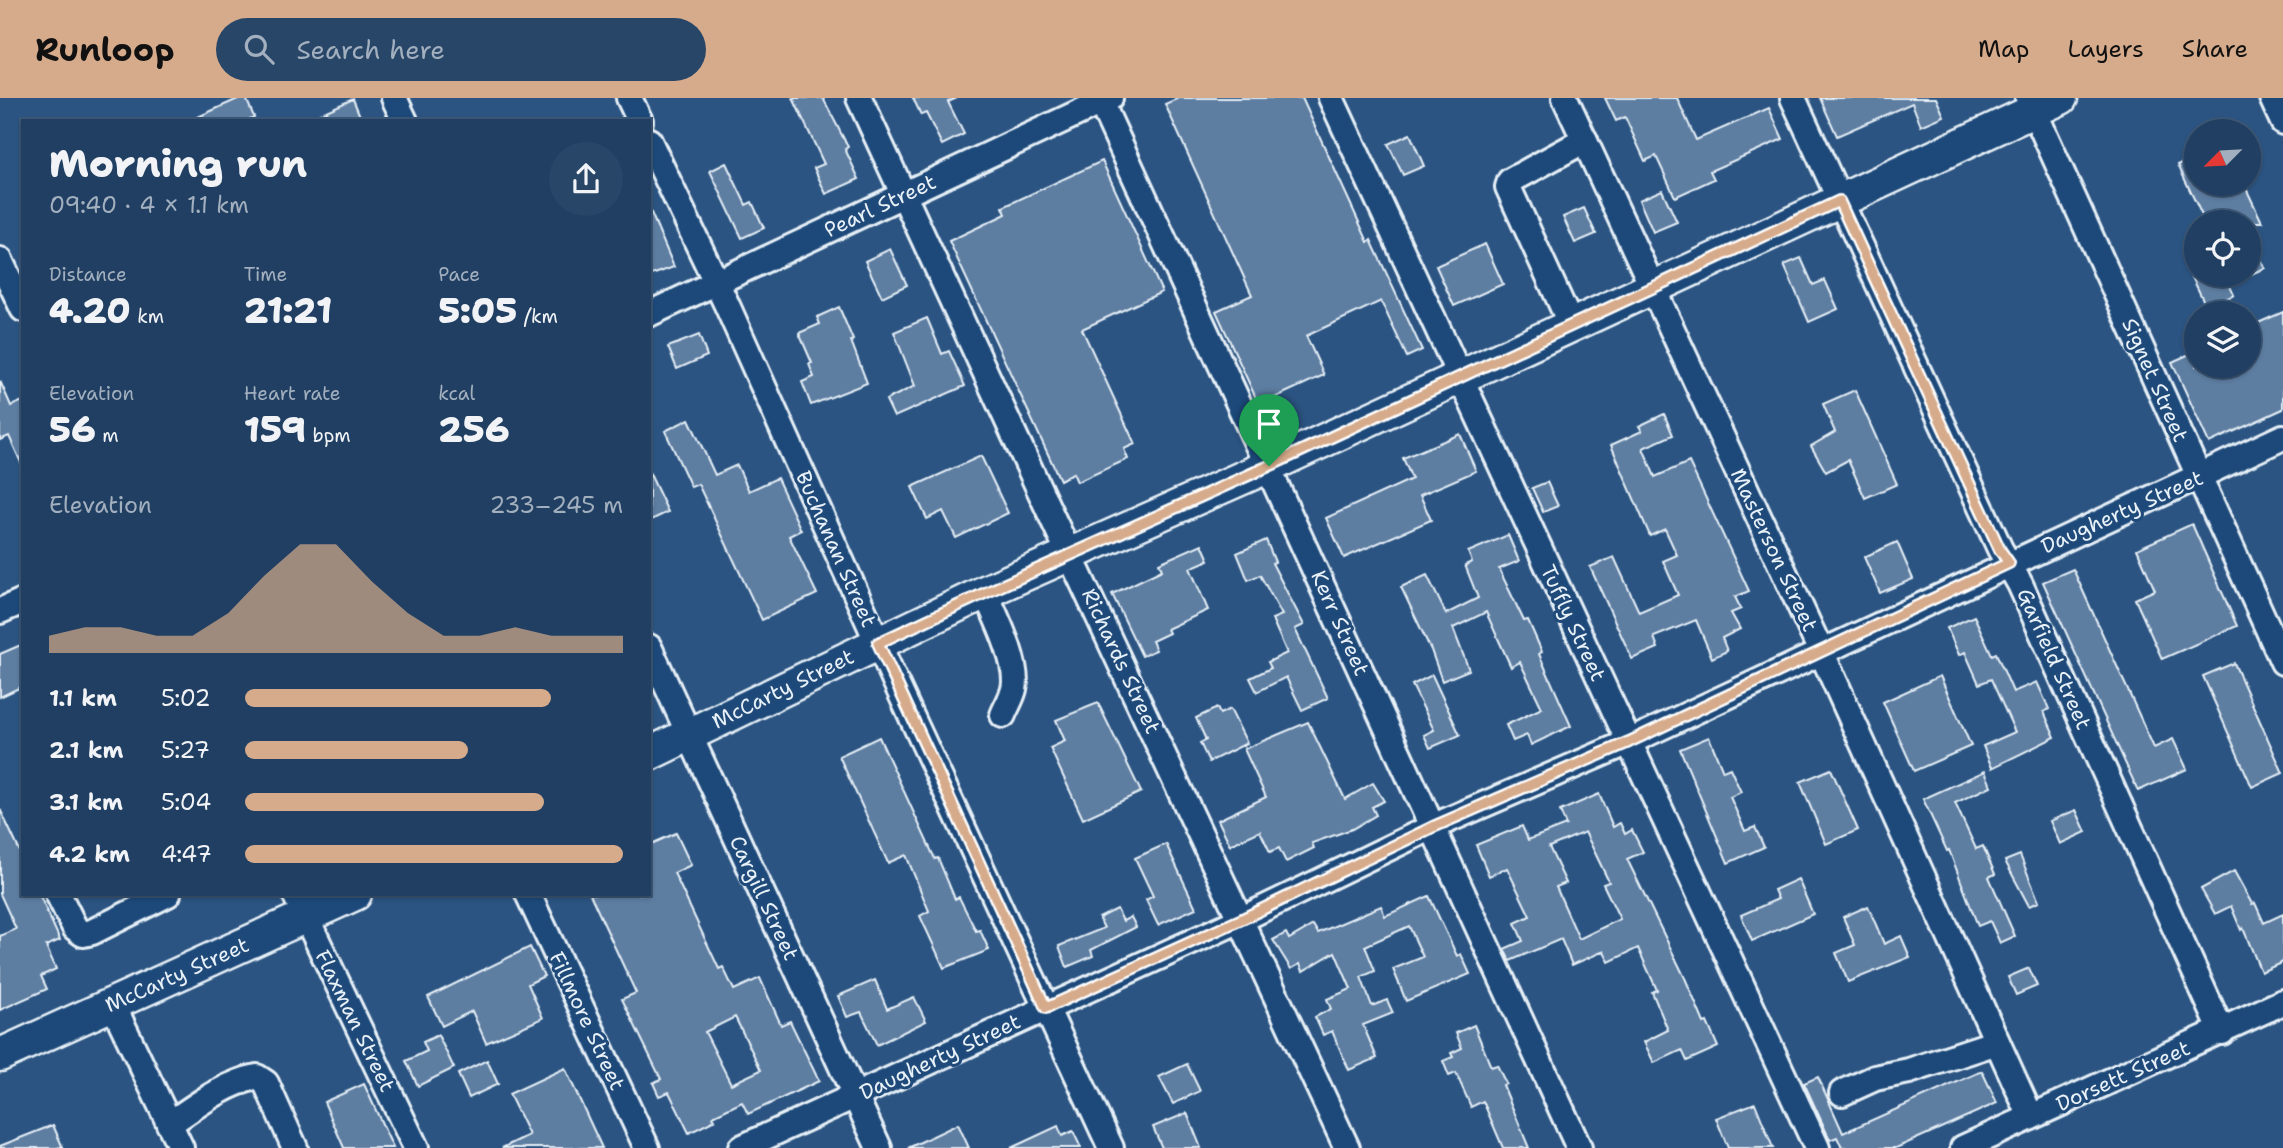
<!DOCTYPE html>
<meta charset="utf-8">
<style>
body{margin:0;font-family:"Shantell Sans",sans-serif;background:#284668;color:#f1f3f6;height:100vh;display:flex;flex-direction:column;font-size:26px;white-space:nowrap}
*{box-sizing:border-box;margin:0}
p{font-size:23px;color:#a2afbe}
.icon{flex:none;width:38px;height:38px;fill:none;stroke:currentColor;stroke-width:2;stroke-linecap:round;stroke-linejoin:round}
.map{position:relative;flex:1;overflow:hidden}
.panel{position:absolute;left:21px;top:21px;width:630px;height:777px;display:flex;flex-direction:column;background:#203f62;border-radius:0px;box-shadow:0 2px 5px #0004,0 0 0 2px #3d5877}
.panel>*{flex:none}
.needle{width:46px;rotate:246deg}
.buttons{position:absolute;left:2184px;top:21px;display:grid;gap:14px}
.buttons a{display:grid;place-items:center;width:77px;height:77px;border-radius:50%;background:#203f62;box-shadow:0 2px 5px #0004,0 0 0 2px #3d5877;font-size:35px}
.pin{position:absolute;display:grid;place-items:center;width:60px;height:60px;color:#fff;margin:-72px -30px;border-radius:50% 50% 50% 0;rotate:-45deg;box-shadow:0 0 7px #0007}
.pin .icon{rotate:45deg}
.round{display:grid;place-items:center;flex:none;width:74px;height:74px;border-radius:37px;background:#284668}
.overview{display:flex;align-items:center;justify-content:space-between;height:119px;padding:0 28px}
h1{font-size:38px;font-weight:800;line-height:52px}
.figures{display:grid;grid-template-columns:repeat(3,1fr);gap:10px;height:119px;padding:7px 28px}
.figures div{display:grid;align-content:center}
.figures b{font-size:35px;font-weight:800}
.figures small{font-size:19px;font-weight:400}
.figures p{font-size:19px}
.chart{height:196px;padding:14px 28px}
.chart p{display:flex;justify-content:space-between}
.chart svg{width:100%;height:126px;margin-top:7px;fill:#d6ab8b;opacity:.7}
ul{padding:0 28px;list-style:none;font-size:23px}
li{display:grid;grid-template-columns:112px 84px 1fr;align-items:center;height:52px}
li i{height:18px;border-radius:9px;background:#d6ab8b}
header{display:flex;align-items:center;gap:42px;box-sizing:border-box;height:98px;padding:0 35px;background:#d6ab8b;color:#111}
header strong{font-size:33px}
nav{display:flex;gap:38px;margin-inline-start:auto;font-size:24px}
.search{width:490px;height:63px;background:#284668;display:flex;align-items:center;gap:18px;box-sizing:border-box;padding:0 24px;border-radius:38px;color:#a2afbe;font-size:26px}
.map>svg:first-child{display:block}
.building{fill:#5d7da1;stroke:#e8f1f8;stroke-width:2;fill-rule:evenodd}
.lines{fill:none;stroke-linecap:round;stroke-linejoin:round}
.minor-casing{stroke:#e8f1f8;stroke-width:30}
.major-casing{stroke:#e8f1f8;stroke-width:37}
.minor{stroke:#1f4a7a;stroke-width:24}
.major{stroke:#1f4a7a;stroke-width:32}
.route-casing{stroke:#fff;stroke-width:14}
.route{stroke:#d6ab8b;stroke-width:9}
.labels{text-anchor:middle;stroke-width:6;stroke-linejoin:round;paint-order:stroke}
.street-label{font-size:21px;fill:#e8f1f8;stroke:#1f4a7a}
</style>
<header>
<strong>Runloop</strong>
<div class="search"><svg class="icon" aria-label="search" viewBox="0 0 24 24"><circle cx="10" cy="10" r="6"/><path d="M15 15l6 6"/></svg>Search here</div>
<nav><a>Map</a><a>Layers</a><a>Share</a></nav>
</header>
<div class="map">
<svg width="2283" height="1050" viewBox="0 0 2283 1050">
<rect width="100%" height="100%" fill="#2b5482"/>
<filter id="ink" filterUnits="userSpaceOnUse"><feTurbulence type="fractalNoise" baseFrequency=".0143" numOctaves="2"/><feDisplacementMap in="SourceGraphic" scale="14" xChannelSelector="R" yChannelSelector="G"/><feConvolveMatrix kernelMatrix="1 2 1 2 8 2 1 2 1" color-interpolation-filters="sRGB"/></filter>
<g filter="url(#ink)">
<g class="building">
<path d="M 240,0 L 246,0 L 254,19 L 246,23 L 189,23 Z"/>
<path d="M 793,0 L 823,0 L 848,49 L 845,51 L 859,81 L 826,96 L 814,70 L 824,66 Z"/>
<path d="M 913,0 L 957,0 L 948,4 L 964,36 L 942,47 L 926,15 L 921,17 Z"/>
<path d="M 1179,0 L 1302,0 L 1368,144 L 1371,142 L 1422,252 L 1407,259 L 1381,203 L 1306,238 L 1324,277 L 1259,307 L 1216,213 L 1252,197 L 1165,6 Z"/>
<path d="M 1605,0 L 1677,0 L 1696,42 L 1769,10 L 1783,41 L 1710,73 L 1714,81 L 1675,99 L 1656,58 L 1645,63 L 1625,19 L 1616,23 Z"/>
<path d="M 1820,0 L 1936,0 L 1944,18 L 1921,28 L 1912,5 L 1837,38 Z"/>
<path d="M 353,1 L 362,23 L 304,23 Z"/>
<path d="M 1410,36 L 1424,68 L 1403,77 L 1388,46 Z"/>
<path d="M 2196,58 L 2196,86 L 2244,86 L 2262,124 L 2205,124 L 2178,67 Z"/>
<path d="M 1102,63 L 1162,194 L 1082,231 L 1135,346 L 1124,351 L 1128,361 L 1077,384 L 1073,375 L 1060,382 L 949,143 L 1006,116 L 1003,109 Z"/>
<path d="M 726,65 L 746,107 L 752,104 L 764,130 L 742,140 L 710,73 Z"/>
<path d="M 1662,92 L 1677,124 L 1653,134 L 1639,102 Z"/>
<path d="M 649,110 L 674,169 L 649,178 Z"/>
<path d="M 1584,110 L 1596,136 L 1575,145 L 1563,119 Z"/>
<path d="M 2249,135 L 2265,170 L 2249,177 Z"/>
<path d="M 1485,146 L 1503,186 L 1454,208 L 1436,168 Z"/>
<path d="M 890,151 L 907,187 L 882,199 L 865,163 Z"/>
<path d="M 1801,160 L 1813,187 L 1825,182 L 1838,211 L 1809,224 L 1784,167 Z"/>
<path d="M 2191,177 L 2225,177 L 2234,197 L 2207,210 Z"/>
<path d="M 839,209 L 853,242 L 851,243 L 867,285 L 811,307 L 802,284 L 814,279 L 809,266 L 812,265 L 799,235 L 820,226 L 817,219 Z"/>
<path d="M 2283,214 L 2283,311 L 2209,345 L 2172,264 L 2196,253 L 2196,268 L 2249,268 L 2249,229 Z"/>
<path d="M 927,220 L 942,256 L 949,253 L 965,288 L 894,319 L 886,302 L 915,288 L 894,234 Z"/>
<path d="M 699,237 L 707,258 L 677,271 L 668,249 Z"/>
<path d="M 0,283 L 11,308 L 23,303 L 23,369 L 9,338 L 0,342 Z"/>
<path d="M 1855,292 L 1897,386 L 1865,400 L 1848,362 L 1826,374 L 1811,348 L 1835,334 L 1823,306 Z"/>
<path d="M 1664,316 L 1673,337 L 1643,350 L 1655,379 L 1689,364 L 1749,493 L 1735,499 L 1741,511 L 1731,515 L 1740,531 L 1722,540 L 1727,553 L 1712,560 L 1696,522 L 1654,539 L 1658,550 L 1632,561 L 1590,469 L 1614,459 L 1639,514 L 1678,497 L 1663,463 L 1677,457 L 1665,431 L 1650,438 L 1611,347 L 1642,333 L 1639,328 Z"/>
<path d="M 689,321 L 715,377 L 737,367 L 749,393 L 777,380 L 801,432 L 789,438 L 817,496 L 762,522 L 698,386 L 691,389 L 665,333 Z"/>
<path d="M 1460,336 L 1476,373 L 1420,397 L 1431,422 L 1344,460 L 1326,420 L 1412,381 L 1403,360 Z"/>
<path d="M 981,358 L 1008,415 L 956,440 L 943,413 L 927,421 L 912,389 Z"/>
<path d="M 649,374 L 668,414 L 649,423 Z"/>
<path d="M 1547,384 L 1558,408 L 1543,414 L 1532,390 Z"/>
<path d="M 2192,426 L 2237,528 L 2162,561 L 2135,501 L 2155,492 L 2137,451 Z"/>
<path d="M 1508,437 L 1519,463 L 1499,471 L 1524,523 L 1528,522 L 1542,554 L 1539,556 L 1571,628 L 1531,647 L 1527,637 L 1513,643 L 1506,627 L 1542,610 L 1520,564 L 1511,569 L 1486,514 L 1453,530 L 1469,572 L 1442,583 L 1431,552 L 1401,489 L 1427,477 L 1446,516 L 1478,500 L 1465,467 L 1472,464 L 1468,454 Z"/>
<path d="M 1266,442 L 1275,464 L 1272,465 L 1304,527 L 1295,531 L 1328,600 L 1302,612 L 1286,579 L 1257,594 L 1250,580 L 1271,570 L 1268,564 L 1287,555 L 1272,521 L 1282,517 L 1260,477 L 1248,482 L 1237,455 Z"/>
<path d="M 1897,444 L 1913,481 L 1880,495 L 1864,459 Z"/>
<path d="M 1202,446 L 1209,462 L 1190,470 L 1208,512 L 1167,531 L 1169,535 L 1152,543 L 1156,552 L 1142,558 L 1112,496 L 1162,472 L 1159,465 Z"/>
<path d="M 2073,471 L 2154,650 L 2173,641 L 2187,671 L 2138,693 L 2043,484 Z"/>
<path d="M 1974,518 L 1992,557 L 1996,555 L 2013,594 L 2037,584 L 2049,611 L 2044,614 L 2055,639 L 1992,670 L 1983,648 L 2015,634 L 1991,581 L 1979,586 L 1965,554 L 1959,557 L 1947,530 Z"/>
<path d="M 23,546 L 23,588 L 0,599 L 0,556 Z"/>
<path d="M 2234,565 L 2283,675 L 2252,689 L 2203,578 Z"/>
<path d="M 1432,577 L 1460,637 L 1430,650 L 1424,637 L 1434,632 L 1412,587 Z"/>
<path d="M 1940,578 L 1971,648 L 1914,673 L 1883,604 Z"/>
<path d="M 1098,605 L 1141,694 L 1083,721 L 1050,650 L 1065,643 L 1056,622 Z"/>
<path d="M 1217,610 L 1220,616 L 1230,611 L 1247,645 L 1209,664 L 1200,645 L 1206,642 L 1196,620 Z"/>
<path d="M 1308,624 L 1345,701 L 1373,685 L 1384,703 L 1372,709 L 1376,717 L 1352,731 L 1312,745 L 1314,750 L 1286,764 L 1279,750 L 1270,754 L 1260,733 L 1230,747 L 1218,722 L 1266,699 L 1244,651 Z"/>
<path d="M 879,639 L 935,761 L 938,760 L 955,801 L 959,799 L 976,833 L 980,832 L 989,852 L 944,870 L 920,818 L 929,813 L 906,757 L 888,765 L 839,658 Z"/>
<path d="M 1709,639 L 1723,673 L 1730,670 L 1741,694 L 1730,699 L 1745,733 L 1755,729 L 1764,749 L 1728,765 L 1680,651 Z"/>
<path d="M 1831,671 L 1858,732 L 1826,746 L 1800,684 Z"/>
<path d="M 1985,673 L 1991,688 L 1955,705 L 1976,751 L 1983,748 L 1995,776 L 1989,779 L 2015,838 L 2000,845 L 1990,823 L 1978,828 L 1949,752 L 1947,753 L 1923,701 Z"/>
<path d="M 1599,696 L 1613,729 L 1620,725 L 1625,736 L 1632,732 L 1643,754 L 1627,761 L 1685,880 L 1704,925 L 1707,924 L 1718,949 L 1687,963 L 1682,952 L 1654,965 L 1644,944 L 1668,932 L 1652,894 L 1657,892 L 1638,850 L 1609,864 L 1604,853 L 1572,867 L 1561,841 L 1510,863 L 1504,851 L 1523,843 L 1515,825 L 1530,818 L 1507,770 L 1489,778 L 1476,747 L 1522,728 L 1528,742 L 1566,727 L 1560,713 ZM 1585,734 L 1609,784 L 1603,786 L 1620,821 L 1579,841 L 1556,789 L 1566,785 L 1549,749 Z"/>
<path d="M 0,711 L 23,760 L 23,796 L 39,796 L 60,842 L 46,848 L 56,871 L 41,878 L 47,891 L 0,912 L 0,838 L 16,831 L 0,796 Z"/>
<path d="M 2076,712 L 2086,734 L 2060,746 L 2050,723 Z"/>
<path d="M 676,735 L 691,767 L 674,775 L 719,871 L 723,869 L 734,892 L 760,880 L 781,927 L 790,923 L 819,983 L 748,1016 L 742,1004 L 713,1018 L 715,1022 L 689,1035 L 669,994 L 659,998 L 653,985 L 661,981 L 622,901 L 636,895 L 590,796 L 649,796 L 649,747 ZM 735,919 L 761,972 L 731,986 L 705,934 Z"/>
<path d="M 1166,746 L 1196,810 L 1158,827 L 1146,802 L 1153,798 L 1135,760 Z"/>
<path d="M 2020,757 L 2039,804 L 2029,808 L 2005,763 Z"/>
<path d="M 2234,773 L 2252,806 L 2255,805 L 2264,825 L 2283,816 L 2283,864 L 2261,874 L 2243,830 L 2241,832 L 2231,808 L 2215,816 L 2201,791 Z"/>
<path d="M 1798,781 L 1813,816 L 1752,843 L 1741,817 L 1778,801 L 1774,792 Z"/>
<path d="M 1429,798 L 1457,858 L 1461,856 L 1470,876 L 1406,903 L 1393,871 L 1423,859 L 1409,828 L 1365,848 L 1375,873 L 1361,879 L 1372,908 L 1387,902 L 1393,915 L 1363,927 L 1377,960 L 1349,972 L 1332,933 L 1323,937 L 1315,919 L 1331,911 L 1327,901 L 1351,891 L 1335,854 L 1303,873 L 1300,866 L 1291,871 L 1273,842 L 1286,835 L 1289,841 L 1313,827 L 1318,835 L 1381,808 L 1385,818 Z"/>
<path d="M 1868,808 L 1884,846 L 1901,838 L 1910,859 L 1848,884 L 1836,855 L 1855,847 L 1843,819 Z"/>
<path d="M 1117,811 L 1123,823 L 1131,819 L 1136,829 L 1091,852 L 1093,858 L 1067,869 L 1059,848 L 1104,830 L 1099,820 Z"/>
<path d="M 530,849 L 544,878 L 528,886 L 543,920 L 486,945 L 472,913 L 442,928 L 428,899 Z"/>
<path d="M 2029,870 L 2037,888 L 2016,897 L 2008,879 Z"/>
<path d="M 875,882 L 887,911 L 914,899 L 926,923 L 877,947 L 861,914 L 847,919 L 838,898 Z"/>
<path d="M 1474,927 L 1491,969 L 1497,967 L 1506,986 L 1503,987 L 1529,1050 L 1503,1050 L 1483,1003 L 1471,1009 L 1456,975 L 1449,978 L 1443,963 L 1453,959 L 1451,955 L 1462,950 L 1456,935 Z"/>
<path d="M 438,937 L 454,970 L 418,988 L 406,963 L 427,953 L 423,944 Z"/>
<path d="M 487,962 L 498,986 L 469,1000 L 458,976 Z"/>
<path d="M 1187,966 L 1200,993 L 1173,1006 L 1159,979 Z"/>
<path d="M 565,970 L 602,1050 L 502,1050 L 529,1037 L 509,996 Z"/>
<path d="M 1982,973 L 1997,1005 L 1896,1050 L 1842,1050 L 1837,1039 L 1830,1042 L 1804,985 L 1818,979 L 1843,1035 Z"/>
<path d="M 364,986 L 393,1050 L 344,1050 L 324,1004 Z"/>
<path d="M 1755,1005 L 1773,1050 L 1728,1050 L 1716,1020 Z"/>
<path d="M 1187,1015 L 1201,1050 L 1162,1050 L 1153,1029 Z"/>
<path d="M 958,1026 L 969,1050 L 908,1050 Z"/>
<path d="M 53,1027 L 63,1050 L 0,1050 L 0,1048 Z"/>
<path d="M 1058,1028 L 1062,1038 L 1073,1033 L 1081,1050 L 1011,1050 Z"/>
</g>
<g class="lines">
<g class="minor-casing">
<g id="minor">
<path d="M 394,0 L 405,23"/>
<path d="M 629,0 L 640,23"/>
<path d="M 859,0 L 1052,419 L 1347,1050"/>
<path d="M 1099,0 L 1579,1050"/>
<path d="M 1331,0 L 1817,1050"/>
<path d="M 1565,0 L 1830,573 L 2031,1019"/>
<path d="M 1793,0 L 2000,451 L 2020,486 L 2222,934"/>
<path d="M 2028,0 L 2283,564"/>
<path d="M 2272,0 L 2283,24"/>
<path d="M 649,43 L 726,205 L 895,583 L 1111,1050"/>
<path d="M 0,162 L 23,211"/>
<path d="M 649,216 L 1110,0"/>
<path d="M 1571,227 L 1508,89 L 1510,83 L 1585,42"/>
<path d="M 985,494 C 995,517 1020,567 1014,591 C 1012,600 1006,609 1003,617"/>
<path d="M 0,513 L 23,503"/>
<path d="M 649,549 L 879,1050"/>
<path d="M 58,796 L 75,830 L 83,836 L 92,834 L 168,796"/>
<path d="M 295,796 L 416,1050"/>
<path d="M 528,796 L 647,1050"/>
<path d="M 112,905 L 181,1050"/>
<path d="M 1842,995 L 1875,980 L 1909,973 L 1997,944"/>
<path d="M 169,1026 C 196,1008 225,985 257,979 L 266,985 L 295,1050"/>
<path d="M 741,1050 L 1242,821 L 1432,729 L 1629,644 L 2283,339"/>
<path d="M 1963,1050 L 2283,904"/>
</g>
</g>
<g class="major-casing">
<g id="major">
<path d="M 649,656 L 985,494 L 1269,368 L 2061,0"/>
<path d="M 0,957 L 355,796"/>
</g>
</g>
<use href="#minor" class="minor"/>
<use href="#major" class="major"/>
</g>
</g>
<g class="lines" filter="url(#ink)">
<g class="route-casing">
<path id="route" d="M 1839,103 L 2000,452 L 2009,465 L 1629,644 L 1433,729 L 1242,821 L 1046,910 L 878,545 L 985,495 L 1269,368 Z"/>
</g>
<use href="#route" class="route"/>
</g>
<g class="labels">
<g class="street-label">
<text transform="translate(880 108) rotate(-25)" y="7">Pearl Street</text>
<text transform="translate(2155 282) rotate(66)" y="7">Signet Street</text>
<text transform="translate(2122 414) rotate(-24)" y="7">Daugherty Street</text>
<text transform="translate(836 451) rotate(66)" y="7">Buchanan Street</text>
<text transform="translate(1774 452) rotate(65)" y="7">Masterson Street</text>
<text transform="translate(1340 525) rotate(66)" y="7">Kerr Street</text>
<text transform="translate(1573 525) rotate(65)" y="7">Tuffly Street</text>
<text transform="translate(2054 561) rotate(66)" y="7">Garfield Street</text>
<text transform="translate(1121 563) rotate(65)" y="7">Richards Street</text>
<text transform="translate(783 591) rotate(-26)" y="7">McCarty Street</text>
<text transform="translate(764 800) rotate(65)" y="7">Cargill Street</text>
<text transform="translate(177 877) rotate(-24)" y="7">McCarty Street</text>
<text transform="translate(355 923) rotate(64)" y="7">Flaxman Street</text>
<text transform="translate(587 923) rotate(65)" y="7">Fillmore Street</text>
<text transform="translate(940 959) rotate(-25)" y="7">Daugherty Street</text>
<text transform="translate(2123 978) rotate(-24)" y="7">Dorsett Street</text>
</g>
</g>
</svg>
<div class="buttons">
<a><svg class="needle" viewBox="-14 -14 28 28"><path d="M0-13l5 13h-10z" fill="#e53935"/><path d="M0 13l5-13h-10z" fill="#a2afbe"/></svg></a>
<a><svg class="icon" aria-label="locate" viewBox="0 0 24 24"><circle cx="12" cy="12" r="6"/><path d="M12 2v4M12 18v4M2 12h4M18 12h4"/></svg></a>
<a><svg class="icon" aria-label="layers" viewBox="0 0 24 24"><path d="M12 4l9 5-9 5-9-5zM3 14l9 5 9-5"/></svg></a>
</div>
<div class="pin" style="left:1269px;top:368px;background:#1e9e55"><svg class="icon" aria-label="arrive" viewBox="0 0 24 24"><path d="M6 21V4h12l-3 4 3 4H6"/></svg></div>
<section class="panel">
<div class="overview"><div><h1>Morning run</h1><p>09:40 · 4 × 1.1 km</p></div><a class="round"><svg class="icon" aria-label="share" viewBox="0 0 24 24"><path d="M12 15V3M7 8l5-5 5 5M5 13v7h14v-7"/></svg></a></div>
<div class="figures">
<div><p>Distance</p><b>4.20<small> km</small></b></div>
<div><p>Time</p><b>21:21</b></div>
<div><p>Pace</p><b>5:05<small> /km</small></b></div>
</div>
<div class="figures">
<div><p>Elevation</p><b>56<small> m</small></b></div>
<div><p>Heart rate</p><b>159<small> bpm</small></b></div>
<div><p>kcal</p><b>256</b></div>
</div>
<div class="chart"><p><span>Elevation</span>233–245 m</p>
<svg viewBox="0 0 160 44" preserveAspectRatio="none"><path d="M0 44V38L10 35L20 35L30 38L40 38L50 30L60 17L70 6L80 6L90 19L100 30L110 38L120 38L130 35L140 38L150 38L160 38V44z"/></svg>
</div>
<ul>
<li><b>1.1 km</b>5:02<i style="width:81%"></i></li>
<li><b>2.1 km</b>5:27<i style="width:59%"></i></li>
<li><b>3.1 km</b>5:04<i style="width:79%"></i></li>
<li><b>4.2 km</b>4:47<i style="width:100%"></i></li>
</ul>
</section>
</div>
